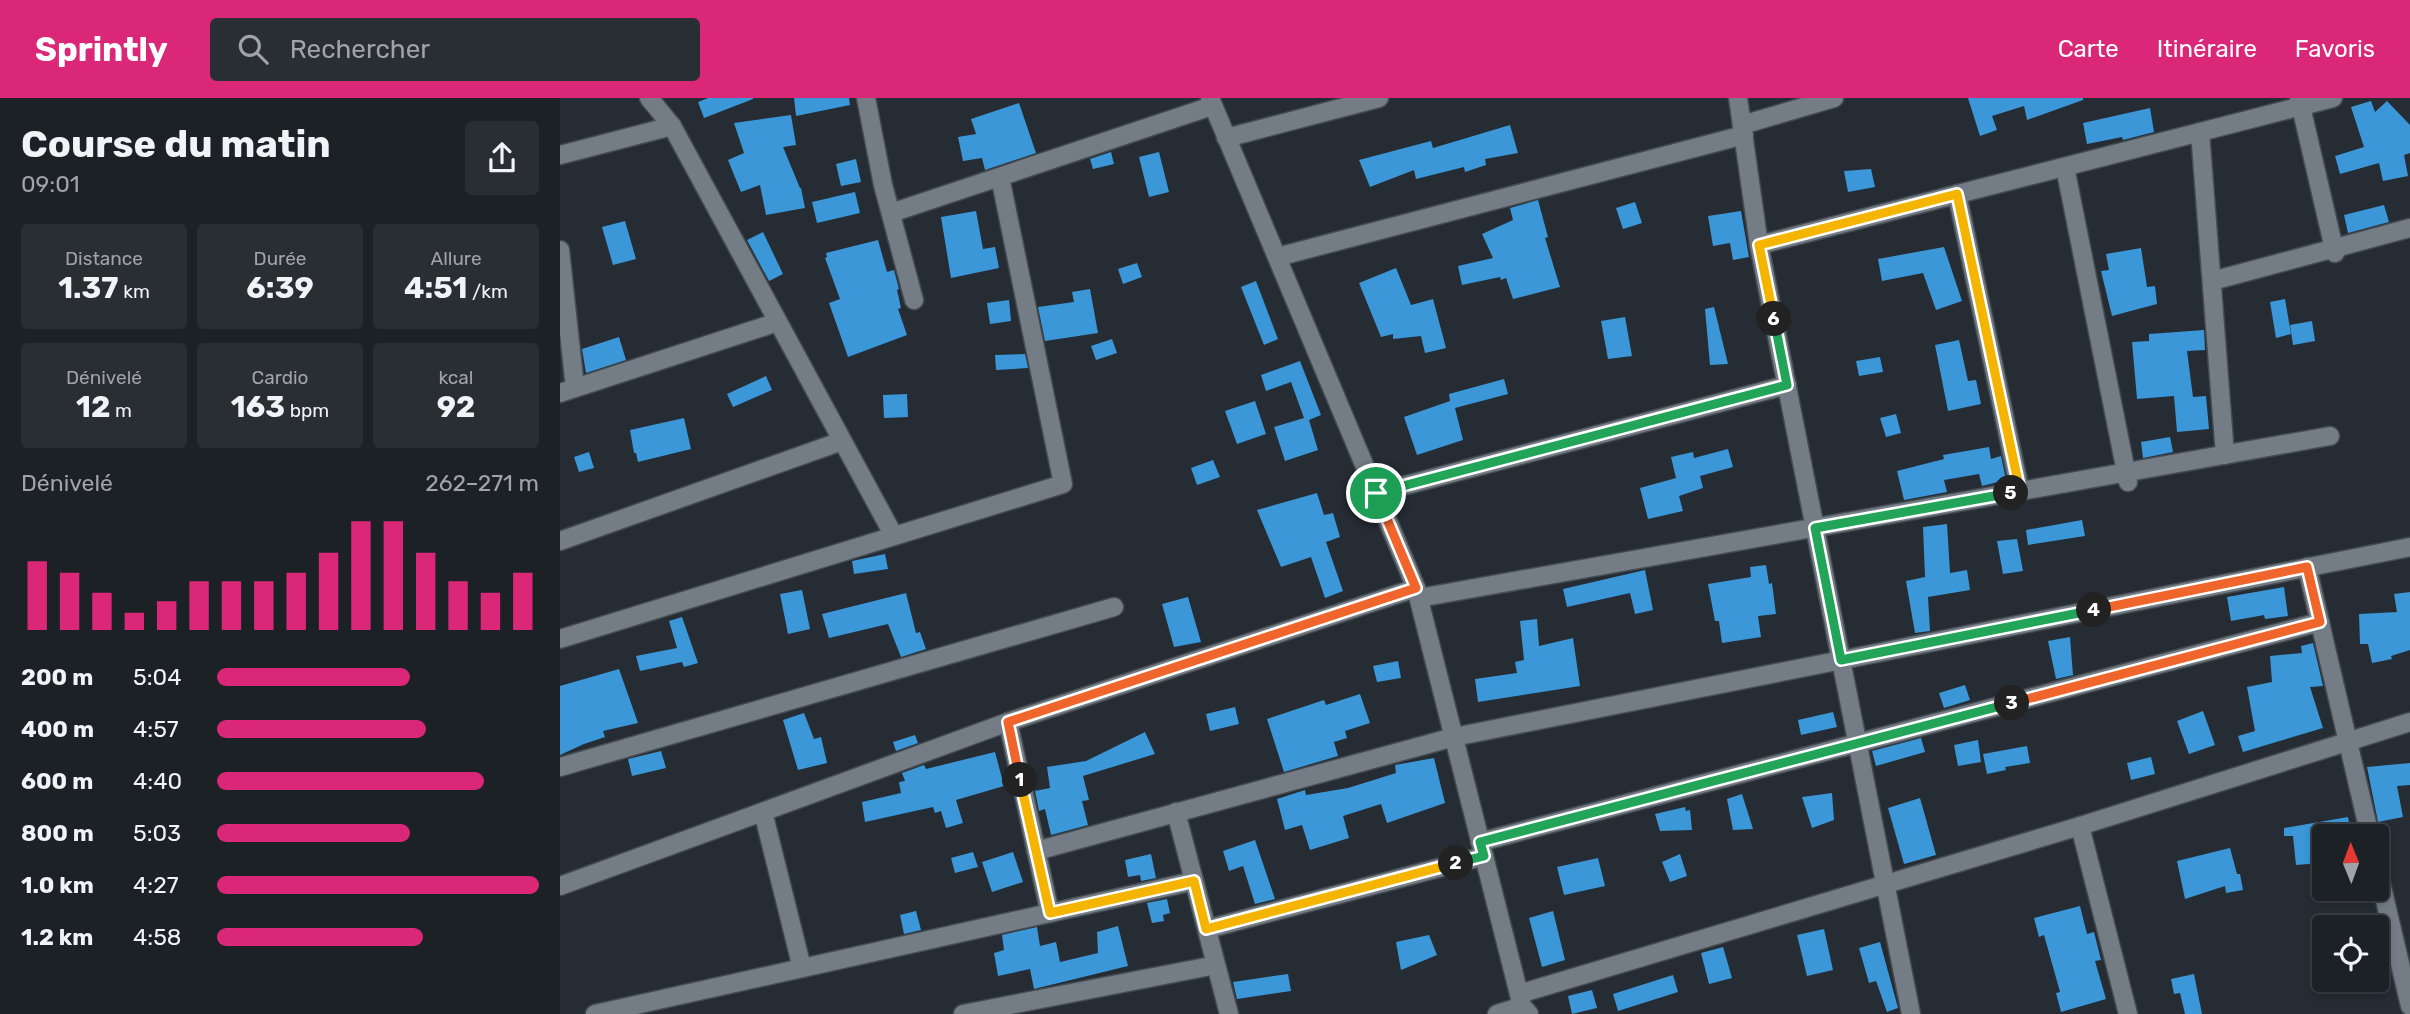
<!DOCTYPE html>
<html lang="fr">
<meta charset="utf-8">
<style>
body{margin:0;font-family:Rubik,sans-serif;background:#292e32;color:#f1f3f6;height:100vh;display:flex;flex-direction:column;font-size:26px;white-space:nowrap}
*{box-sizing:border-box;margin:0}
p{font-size:23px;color:#a0a3a7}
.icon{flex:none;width:38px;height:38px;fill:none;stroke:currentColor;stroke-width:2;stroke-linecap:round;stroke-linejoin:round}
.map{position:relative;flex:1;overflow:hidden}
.panel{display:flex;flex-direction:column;background:#1c2126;width:560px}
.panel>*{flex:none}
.needle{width:46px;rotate:359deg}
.controls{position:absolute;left:1752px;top:726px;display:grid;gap:14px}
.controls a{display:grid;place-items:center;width:77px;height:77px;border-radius:7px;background:#1c2126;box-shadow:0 4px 10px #0003,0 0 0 2px #3a3e43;font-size:35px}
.pin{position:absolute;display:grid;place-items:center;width:60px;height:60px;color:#fff;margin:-30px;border:4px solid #fff;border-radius:50%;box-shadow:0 2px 7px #0007}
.km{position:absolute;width:35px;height:35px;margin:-18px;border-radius:50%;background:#222;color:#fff;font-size:19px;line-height:35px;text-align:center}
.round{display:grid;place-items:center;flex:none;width:74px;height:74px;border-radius:7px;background:#292e32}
.overview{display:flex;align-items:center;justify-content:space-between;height:119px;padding:0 21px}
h1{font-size:38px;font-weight:700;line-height:52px}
.figures{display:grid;grid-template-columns:repeat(3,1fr);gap:10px;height:119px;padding:7px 21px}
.figures div{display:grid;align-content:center;border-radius:7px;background:#292e32;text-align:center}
.figures b{font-size:30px;font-weight:700}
.figures small{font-size:19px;font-weight:400}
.figures p{font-size:19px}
.chart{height:196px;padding:14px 21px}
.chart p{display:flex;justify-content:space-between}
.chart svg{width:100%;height:126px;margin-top:7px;stroke:#db2777;stroke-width:6}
ul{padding:0 21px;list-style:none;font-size:23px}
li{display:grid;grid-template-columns:112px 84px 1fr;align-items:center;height:52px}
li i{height:18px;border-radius:9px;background:#db2777}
header{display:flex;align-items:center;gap:42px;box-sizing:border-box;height:98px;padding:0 35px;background:#db2777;color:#fff}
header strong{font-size:33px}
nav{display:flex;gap:38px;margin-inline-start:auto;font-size:24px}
.search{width:490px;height:63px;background:#292e32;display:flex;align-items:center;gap:18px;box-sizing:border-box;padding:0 24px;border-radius:7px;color:#a0a3a7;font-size:26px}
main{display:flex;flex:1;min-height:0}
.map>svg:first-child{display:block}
.building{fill:#3b97d8}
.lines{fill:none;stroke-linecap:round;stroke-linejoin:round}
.street-casing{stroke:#444b50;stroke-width:21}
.street{stroke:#747d85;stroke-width:18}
.split-1-casing{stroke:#fff;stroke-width:14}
.split-2-casing{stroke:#fff;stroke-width:14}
.split-3-casing{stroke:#fff;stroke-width:14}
.split-4-casing{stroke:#fff;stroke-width:14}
.split-5-casing{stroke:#fff;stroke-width:14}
.split-6-casing{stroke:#fff;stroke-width:14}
.split-7-casing{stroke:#fff;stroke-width:14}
.split-1{stroke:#f0652b;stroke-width:9}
.split-2{stroke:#f5b400;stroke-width:9}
.split-3{stroke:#22a559;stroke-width:9}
.split-4{stroke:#f0652b;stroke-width:9}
.split-5{stroke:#22a559;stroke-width:9}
.split-6{stroke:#f5b400;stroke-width:9}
.split-7{stroke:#22a559;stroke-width:9}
</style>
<header>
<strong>Sprintly</strong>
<div class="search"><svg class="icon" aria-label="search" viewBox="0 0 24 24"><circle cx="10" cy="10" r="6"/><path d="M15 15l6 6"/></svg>Rechercher</div>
<nav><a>Carte</a><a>Itinéraire</a><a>Favoris</a></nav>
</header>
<main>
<section class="panel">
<div class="overview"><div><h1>Course du matin</h1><p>09:01</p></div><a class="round"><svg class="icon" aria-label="share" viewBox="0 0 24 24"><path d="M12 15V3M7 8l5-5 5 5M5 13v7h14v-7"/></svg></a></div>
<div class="figures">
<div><p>Distance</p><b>1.37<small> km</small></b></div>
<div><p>Durée</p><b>6:39</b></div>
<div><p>Allure</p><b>4:51<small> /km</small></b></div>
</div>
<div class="figures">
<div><p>Dénivelé</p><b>12<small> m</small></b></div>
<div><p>Cardio</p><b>163<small> bpm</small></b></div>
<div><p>kcal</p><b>92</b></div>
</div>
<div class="chart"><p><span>Dénivelé</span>262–271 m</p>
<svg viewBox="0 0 160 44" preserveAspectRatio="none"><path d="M5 44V20M15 44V24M25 44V31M35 44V38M45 44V34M55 44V27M65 44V27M75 44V27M85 44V24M95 44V17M105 44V6M115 44V6M125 44V17M135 44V27M145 44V31M155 44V24"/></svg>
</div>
<ul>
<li><b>200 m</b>5:04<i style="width:60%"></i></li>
<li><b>400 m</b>4:57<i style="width:65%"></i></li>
<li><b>600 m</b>4:40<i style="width:83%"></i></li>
<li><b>800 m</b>5:03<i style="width:60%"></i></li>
<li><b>1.0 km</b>4:27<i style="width:100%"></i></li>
<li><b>1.2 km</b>4:58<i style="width:64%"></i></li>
</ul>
</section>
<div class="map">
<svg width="1850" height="916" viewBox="0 0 1850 916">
<rect width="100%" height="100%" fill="#252c33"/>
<g class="building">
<path d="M 148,0 L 193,0 L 193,1 L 144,20 L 138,4 Z"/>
<path d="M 234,0 L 289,0 L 290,7 L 236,18 Z"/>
<path d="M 1408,0 L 1523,0 L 1523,2 L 1467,22 L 1464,8 L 1432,18 L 1437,32 L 1420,38 Z"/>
<path d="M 1811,3 L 1815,14 L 1827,3 L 1850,27 L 1850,55 L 1844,57 L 1848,78 L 1823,83 L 1819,65 L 1780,76 L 1775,58 L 1804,49 L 1791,9 Z"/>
<path d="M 459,5 L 476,55 L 425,72 L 422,60 L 403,63 L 398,39 L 416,36 L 411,21 Z"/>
<path d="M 1590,10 L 1594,34 L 1563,42 L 1562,39 L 1527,46 L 1523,25 Z"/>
<path d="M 231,17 L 236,47 L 223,49 L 240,90 L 241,90 L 245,110 L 206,117 L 200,87 L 181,94 L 168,62 L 184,55 L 174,25 Z"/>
<path d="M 950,27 L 958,55 L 925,61 L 926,67 L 905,74 L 904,69 L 856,81 L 854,72 L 810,89 L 799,62 L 871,43 L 873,50 Z"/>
<path d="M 551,54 L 554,66 L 533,71 L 530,61 Z"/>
<path d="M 599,54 L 609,94 L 589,99 L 579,59 Z"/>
<path d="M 296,61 L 301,84 L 281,88 L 276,66 Z"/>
<path d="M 1311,71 L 1315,89 L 1288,94 L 1284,73 Z"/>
<path d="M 295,94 L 300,115 L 257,125 L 252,104 Z"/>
<path d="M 978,102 L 988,139 L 985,140 L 1000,189 L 953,201 L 946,180 L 941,182 L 940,179 L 902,187 L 898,168 L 933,160 L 922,136 L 953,122 L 950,110 Z"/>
<path d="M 1075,104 L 1082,125 L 1063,131 L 1056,110 Z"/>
<path d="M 1824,107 L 1829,124 L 1788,135 L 1784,117 Z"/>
<path d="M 416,113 L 423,151 L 435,149 L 439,170 L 391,180 L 381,119 Z"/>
<path d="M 1181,113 L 1189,159 L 1173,162 L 1170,145 L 1153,148 L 1148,118 Z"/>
<path d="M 65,123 L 76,161 L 53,167 L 42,129 Z"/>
<path d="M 203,134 L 223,176 L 209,183 L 187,142 Z"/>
<path d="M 318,142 L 327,174 L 334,172 L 339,191 L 337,192 L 341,210 L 338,211 L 347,237 L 288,259 L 269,205 L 280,201 L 265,160 L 267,159 L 266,155 Z"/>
<path d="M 1384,149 L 1402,203 L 1376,212 L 1363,175 L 1322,183 L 1318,161 Z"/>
<path d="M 1581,150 L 1587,189 L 1595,188 L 1597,206 L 1552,218 L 1541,173 L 1549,172 L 1546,156 Z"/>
<path d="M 577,165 L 582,179 L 563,186 L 558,171 Z"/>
<path d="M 836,170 L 851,207 L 873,201 L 886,250 L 865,255 L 861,238 L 833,241 L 833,236 L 821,239 L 799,185 Z"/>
<path d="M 696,183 L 718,241 L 704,247 L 681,189 Z"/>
<path d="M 530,191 L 538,235 L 485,243 L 478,209 L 514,204 L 512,194 Z"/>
<path d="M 1725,201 L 1731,236 L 1716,240 L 1710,204 Z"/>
<path d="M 449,202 L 451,223 L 430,226 L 427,205 Z"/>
<path d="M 1154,209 L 1168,266 L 1150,267 L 1145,211 Z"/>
<path d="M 1065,219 L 1072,258 L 1048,261 L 1041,223 Z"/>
<path d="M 1752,223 L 1755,243 L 1733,247 L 1730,227 Z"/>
<path d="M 1644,232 L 1645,252 L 1627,253 L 1633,299 L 1646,298 L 1649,331 L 1617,334 L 1614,298 L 1577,301 L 1572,244 L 1589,243 L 1589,236 Z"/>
<path d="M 59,239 L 66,262 L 26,275 L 22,251 Z"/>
<path d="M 552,241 L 557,255 L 536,262 L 531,248 Z"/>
<path d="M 1399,242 L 1408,283 L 1416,282 L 1421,306 L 1388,313 L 1375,247 Z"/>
<path d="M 465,256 L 468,270 L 436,272 L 435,257 Z"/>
<path d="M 1320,259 L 1323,274 L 1299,278 L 1296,263 Z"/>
<path d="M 740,263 L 761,317 L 749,322 L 758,352 L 725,363 L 714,329 L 744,320 L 731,284 L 706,293 L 701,277 Z"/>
<path d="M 206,278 L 212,292 L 173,309 L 167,296 Z"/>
<path d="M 944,281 L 948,296 L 895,310 L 903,342 L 857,357 L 844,319 L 890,303 L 889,296 Z"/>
<path d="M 347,296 L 348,319 L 324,320 L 323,297 Z"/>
<path d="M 695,303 L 706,336 L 677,346 L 665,313 Z"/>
<path d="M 1336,316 L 1341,335 L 1326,339 L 1320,320 Z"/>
<path d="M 124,320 L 131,351 L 78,364 L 76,355 L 74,355 L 70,332 Z"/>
<path d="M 1610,339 L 1613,354 L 1583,360 L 1581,344 Z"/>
<path d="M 1429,349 L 1431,361 L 1441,358 L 1446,382 L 1422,388 L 1419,376 L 1384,382 L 1387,394 L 1344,402 L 1337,373 L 1384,361 L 1383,357 Z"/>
<path d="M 1168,351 L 1173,369 L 1140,378 L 1143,390 L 1119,398 L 1123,413 L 1088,421 L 1080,390 L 1116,380 L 1111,359 L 1133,354 L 1134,360 Z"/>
<path d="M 29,354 L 34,370 L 19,374 L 14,359 Z"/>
<path d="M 653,362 L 660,379 L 637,387 L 631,370 Z"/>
<path d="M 757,395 L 764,417 L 773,415 L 780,439 L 766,444 L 783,493 L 765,500 L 751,459 L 721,469 L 697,412 Z"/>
<path d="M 1522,422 L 1525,438 L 1468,447 L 1466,432 Z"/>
<path d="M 1387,426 L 1390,475 L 1407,472 L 1410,492 L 1368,499 L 1370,533 L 1355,535 L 1346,483 L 1365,479 L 1363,429 Z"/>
<path d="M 1457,441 L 1463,473 L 1443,476 L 1437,443 Z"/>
<path d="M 325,456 L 328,471 L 294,476 L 292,463 Z"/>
<path d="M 1206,467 L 1209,486 L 1212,485 L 1216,516 L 1198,518 L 1201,539 L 1162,545 L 1159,523 L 1155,523 L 1148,486 L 1191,479 L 1190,469 Z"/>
<path d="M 1085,472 L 1093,512 L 1075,516 L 1070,495 L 1007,509 L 1003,491 Z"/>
<path d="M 1724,489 L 1728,518 L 1705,521 L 1704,517 L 1671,523 L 1667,499 Z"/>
<path d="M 242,492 L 250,531 L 228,536 L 220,496 Z"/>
<path d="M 1850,494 L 1850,552 L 1831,558 L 1832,561 L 1812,565 L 1808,546 L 1800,546 L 1799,516 L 1837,514 L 1834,496 Z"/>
<path d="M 346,495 L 356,535 L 360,534 L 366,551 L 341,559 L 328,526 L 269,540 L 262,516 Z"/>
<path d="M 628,499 L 641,544 L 614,549 L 602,506 Z"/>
<path d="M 122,519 L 138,565 L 124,569 L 122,564 L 80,573 L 76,558 L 117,550 L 109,523 Z"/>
<path d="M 977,521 L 979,548 L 1013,540 L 1020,588 L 918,604 L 915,581 L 957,575 L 955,564 L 964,562 L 960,523 Z"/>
<path d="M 1510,539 L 1513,577 L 1496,581 L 1488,543 Z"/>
<path d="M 1753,545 L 1763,588 L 1750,589 L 1763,630 L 1683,654 L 1678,638 L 1695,633 L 1687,589 L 1712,584 L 1710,558 L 1742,555 L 1741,548 Z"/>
<path d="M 838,563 L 841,580 L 817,584 L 813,568 Z"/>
<path d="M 59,571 L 78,625 L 43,633 L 45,639 L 24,646 L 0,657 L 0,588 Z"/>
<path d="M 1405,587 L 1410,602 L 1384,610 L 1379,595 Z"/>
<path d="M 800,596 L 810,625 L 785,633 L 787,640 L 774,644 L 778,658 L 724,674 L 707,621 L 764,602 L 766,607 Z"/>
<path d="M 675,609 L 679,626 L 650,633 L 646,616 Z"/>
<path d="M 1643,613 L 1655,647 L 1629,656 L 1617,623 Z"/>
<path d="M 1273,614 L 1277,629 L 1241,637 L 1238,622 Z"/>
<path d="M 244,615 L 254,641 L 261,639 L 267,665 L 238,672 L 223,622 Z"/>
<path d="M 585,634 L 595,656 L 523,678 L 529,702 L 522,703 L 528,727 L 491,737 L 485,711 L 479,713 L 475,693 L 490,690 L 487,669 L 526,663 Z"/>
<path d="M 355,637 L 358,645 L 336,653 L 333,644 Z"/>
<path d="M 1361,640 L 1365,654 L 1316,668 L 1312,653 Z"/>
<path d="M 1418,642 L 1421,664 L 1398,668 L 1394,647 Z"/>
<path d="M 1467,648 L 1470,665 L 1445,669 L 1446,672 L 1427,676 L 1423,656 Z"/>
<path d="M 101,653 L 106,670 L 72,678 L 68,661 Z"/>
<path d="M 435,654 L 444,688 L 396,702 L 403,725 L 386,730 L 381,713 L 375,715 L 373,709 L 305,724 L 302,704 L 341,695 L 339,684 L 345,683 L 342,675 L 364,667 L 366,671 Z"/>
<path d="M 1591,659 L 1595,676 L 1571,682 L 1567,665 Z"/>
<path d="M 874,660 L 885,705 L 827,725 L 821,706 L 783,718 L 789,740 L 750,752 L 742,727 L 725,732 L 717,701 L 745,692 L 746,697 L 788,690 L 836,675 L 835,667 Z"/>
<path d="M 1850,665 L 1850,687 L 1837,688 L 1843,719 L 1818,724 L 1807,669 Z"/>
<path d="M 1272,695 L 1274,722 L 1252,730 L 1242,699 Z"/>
<path d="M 1182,696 L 1193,731 L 1173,732 L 1167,701 Z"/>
<path d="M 1360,700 L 1376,757 L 1344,766 L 1328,710 Z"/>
<path d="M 1125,709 L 1126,713 L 1130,712 L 1132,732 L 1100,733 L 1095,716 Z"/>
<path d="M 1788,719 L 1791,738 L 1759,738 L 1761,765 L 1736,767 L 1733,738 L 1724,738 L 1724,730 Z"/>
<path d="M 695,742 L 715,801 L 695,806 L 683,768 L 669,773 L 663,753 Z"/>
<path d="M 1670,750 L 1677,776 L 1680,776 L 1683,792 L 1666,795 L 1665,788 L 1625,801 L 1617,763 Z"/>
<path d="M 413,754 L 418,769 L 395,775 L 391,760 Z"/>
<path d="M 453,754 L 463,784 L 432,794 L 422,764 Z"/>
<path d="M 591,756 L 596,780 L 581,783 L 580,777 L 568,779 L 565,762 Z"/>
<path d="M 1120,756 L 1127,778 L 1110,784 L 1102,764 Z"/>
<path d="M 1038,760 L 1045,788 L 1004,797 L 997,769 Z"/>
<path d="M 607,801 L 610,815 L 603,817 L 604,823 L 592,825 L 587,805 Z"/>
<path d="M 1520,808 L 1527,836 L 1534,834 L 1541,862 L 1535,863 L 1546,901 L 1501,914 L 1496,895 L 1500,894 L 1484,837 L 1479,839 L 1474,820 Z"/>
<path d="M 356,813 L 361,832 L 344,836 L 340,817 Z"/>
<path d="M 993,813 L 1005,862 L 982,869 L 969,820 Z"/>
<path d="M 558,828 L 568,868 L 474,891 L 470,871 L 438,878 L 434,855 L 444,852 L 442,837 L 477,829 L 480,848 L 496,844 L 500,864 L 538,855 L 537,834 Z"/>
<path d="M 1264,831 L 1273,872 L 1247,878 L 1237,837 Z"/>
<path d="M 869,837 L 877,857 L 841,872 L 836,844 Z"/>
<path d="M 1320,844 L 1338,910 L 1327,914 L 1316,883 L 1309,885 L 1299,850 Z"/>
<path d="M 1163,849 L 1172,880 L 1149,886 L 1141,855 Z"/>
<path d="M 728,876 L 731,893 L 677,901 L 673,884 Z"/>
<path d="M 1634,876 L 1642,916 L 1625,916 L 1620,895 L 1614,896 L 1611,881 Z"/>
<path d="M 1113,877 L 1118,894 L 1058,913 L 1053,896 Z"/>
<path d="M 1032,892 L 1037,910 L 1012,916 L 1008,898 Z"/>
</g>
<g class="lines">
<g class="street-casing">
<g id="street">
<path d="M 89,0 L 112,28 L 334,438"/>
<path d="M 306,0 L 323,87 L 354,202"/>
<path d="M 650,0 L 856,490"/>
<path d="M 1178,0 L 1199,147 L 1351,916"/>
<path d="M 1739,0 L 1775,155"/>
<path d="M 1182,27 L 1274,0"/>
<path d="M 1640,34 L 1665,357"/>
<path d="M 666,40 L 819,0"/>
<path d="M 0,57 L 112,28"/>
<path d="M 1505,69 L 1568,384"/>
<path d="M 1397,96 L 1460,393"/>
<path d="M 331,115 L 652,8"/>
<path d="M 1199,147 L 1773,0"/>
<path d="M 0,152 L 15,290"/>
<path d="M 717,159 L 1184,37"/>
<path d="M 1652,183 L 1850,130"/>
<path d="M 0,295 L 218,224"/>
<path d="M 816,395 L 1227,287"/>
<path d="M 0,443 L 282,343"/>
<path d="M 1747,469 L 1810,738"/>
<path d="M 859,500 L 1770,338"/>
<path d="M 0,541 L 503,386 L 440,79"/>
<path d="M 448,624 L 490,815"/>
<path d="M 0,669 L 554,509"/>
<path d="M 203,714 L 242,870"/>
<path d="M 616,714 L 669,916"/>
<path d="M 1520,728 L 1568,916"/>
<path d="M 920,744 L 1760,524"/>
<path d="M 476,753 L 894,639 L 1850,449"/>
<path d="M 1816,764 L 1850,908"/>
<path d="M 0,788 L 448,624 L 856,490 L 962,908 L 969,916"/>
<path d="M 647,831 L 924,758"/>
<path d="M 959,896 L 1520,728 L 1850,624"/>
<path d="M 35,916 L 634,783"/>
<path d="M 403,916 L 656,867"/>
<path d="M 937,916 L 962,908"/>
</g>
</g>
<use href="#street" class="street"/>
</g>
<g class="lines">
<g class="split-1-casing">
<path id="split-1" d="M 460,682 L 448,624 L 856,490 L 816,395"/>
</g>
<g class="split-2-casing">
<path id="split-2" d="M 460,682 L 490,815 L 634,783 L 646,831 L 896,765"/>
</g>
<g class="split-3-casing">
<path id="split-3" d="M 896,765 L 924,758 L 920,744 L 1452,605"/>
</g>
<g class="split-4-casing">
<path id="split-4" d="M 1452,605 L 1760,524 L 1747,469 L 1534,512"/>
</g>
<g class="split-5-casing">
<path id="split-5" d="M 1451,395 L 1255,430 L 1281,562 L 1534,512"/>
</g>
<g class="split-6-casing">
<path id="split-6" d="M 1214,221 L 1199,147 L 1397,96 L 1460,393 L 1451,395"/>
</g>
<g class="split-7-casing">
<path id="split-7" d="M 816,395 L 1227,287 L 1214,221"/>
</g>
<use href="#split-1" class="split-1"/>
<use href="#split-2" class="split-2"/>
<use href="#split-3" class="split-3"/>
<use href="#split-4" class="split-4"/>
<use href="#split-5" class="split-5"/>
<use href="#split-6" class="split-6"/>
<use href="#split-7" class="split-7"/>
</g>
</svg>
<div class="controls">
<a><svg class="needle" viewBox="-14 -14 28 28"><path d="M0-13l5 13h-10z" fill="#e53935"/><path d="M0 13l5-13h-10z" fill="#a0a3a7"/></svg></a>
<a><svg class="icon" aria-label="locate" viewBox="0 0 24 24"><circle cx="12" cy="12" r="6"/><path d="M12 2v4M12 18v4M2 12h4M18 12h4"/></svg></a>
</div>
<div class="pin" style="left:816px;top:395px;background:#1e9e55"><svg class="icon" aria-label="arrive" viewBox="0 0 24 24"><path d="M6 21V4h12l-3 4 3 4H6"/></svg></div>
<b class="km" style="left:460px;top:682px">1</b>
<b class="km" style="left:896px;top:765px">2</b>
<b class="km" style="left:1452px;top:605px">3</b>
<b class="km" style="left:1534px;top:512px">4</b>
<b class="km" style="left:1451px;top:395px">5</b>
<b class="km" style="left:1214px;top:221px">6</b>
</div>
</main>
